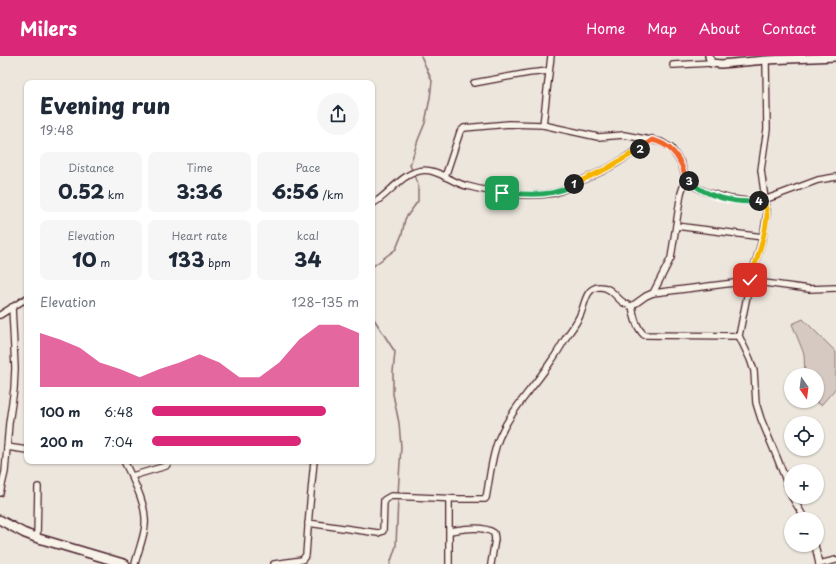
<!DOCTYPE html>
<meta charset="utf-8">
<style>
body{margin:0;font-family:"Playpen Sans",sans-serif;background:#f6f6f7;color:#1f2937;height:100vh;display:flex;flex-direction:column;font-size:15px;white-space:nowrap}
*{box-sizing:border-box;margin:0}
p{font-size:13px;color:#747a83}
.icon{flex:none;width:22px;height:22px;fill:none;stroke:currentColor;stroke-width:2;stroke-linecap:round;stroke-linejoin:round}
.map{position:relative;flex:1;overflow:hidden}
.panel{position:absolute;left:24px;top:24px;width:351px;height:384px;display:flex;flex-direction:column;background:#fff;border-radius:8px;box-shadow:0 1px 3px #0004}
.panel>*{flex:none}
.needle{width:26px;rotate:166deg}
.tools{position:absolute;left:784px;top:312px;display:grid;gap:8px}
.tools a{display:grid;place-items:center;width:40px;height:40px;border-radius:50%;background:#fff;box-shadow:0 1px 3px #0004;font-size:20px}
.pin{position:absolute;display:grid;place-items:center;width:34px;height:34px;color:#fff;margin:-17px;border-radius:8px;box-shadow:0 2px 6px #0006}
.km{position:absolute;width:20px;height:20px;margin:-10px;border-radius:50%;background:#222;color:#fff;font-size:11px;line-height:20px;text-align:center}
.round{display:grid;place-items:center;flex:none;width:42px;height:42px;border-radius:21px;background:#f6f6f7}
.head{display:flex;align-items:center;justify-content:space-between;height:68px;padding:0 16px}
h1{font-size:22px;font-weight:800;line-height:30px}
.stats{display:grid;grid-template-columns:repeat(3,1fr);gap:6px;height:68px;padding:4px 16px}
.stats div{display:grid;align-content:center;border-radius:8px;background:#f6f6f7;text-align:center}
.stats b{font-size:20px;font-weight:800}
.stats small{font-size:11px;font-weight:400}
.stats p{font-size:11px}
.chart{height:112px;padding:8px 16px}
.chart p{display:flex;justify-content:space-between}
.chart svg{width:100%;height:72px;margin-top:4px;fill:#db2777;opacity:.7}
ul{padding:0 16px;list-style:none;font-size:13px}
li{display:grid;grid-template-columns:64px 48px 1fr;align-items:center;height:30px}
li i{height:10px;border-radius:5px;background:#db2777}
header{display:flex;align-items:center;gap:24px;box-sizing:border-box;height:56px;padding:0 20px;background:#db2777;color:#fff}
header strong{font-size:19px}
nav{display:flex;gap:22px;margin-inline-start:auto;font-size:14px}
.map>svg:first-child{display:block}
.green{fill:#d5c9c2;stroke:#907476}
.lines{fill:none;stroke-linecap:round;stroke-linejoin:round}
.stream{stroke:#896c6f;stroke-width:1.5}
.minor-casing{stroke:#4a1f2b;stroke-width:8}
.tertiary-casing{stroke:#4a1f2b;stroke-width:10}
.secondary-casing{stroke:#4a1f2b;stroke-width:11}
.minor{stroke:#f7f3e8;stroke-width:5.5}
.tertiary{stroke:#f7f3e8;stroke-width:7}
.secondary{stroke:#f7f3e8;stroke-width:8}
.split-1-casing{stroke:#fff;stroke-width:8}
.split-2-casing{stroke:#fff;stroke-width:8}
.split-3-casing{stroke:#fff;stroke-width:8}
.split-4-casing{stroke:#fff;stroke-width:8}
.split-5-casing{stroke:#fff;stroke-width:8}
.split-1{stroke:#22a559;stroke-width:5}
.split-2{stroke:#f5b400;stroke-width:5}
.split-3{stroke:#f0652b;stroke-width:5}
.split-4{stroke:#22a559;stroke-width:5}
.split-5{stroke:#f5b400;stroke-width:5}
</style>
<header>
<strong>Milers</strong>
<nav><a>Home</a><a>Map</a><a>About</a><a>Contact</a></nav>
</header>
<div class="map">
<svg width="836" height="508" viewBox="0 0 836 508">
<rect width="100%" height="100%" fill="#ece6dd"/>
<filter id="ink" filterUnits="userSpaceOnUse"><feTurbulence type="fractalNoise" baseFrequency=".025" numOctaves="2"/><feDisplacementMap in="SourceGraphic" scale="8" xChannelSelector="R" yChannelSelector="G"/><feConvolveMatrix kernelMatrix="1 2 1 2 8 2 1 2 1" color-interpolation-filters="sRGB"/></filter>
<g filter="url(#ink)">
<path class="green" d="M 803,263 L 836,296 L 836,332 L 821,349 L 814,345 L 817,345 L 817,319 L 805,319 L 804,298 L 792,268 Z"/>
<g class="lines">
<g class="stream">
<path d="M 372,211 L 396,193 L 402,178 L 405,163 L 418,145 L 418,129 L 410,109 L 418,84 L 425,67 L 430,42 L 432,25 L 421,0"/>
<path d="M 372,260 L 395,296 L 393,316 L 393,338 L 399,367 L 401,391 L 398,438"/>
<path d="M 390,508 L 396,490 L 398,442"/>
</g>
<g class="minor-casing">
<g id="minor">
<path d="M 766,4 L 767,73 L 761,114 L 767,157 L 763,181 L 750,225 L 739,280 L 750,303 L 754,315 L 756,347 L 761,363 L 778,404 L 791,438"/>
<path d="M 673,9 L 711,7"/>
<path d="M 474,27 L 529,17 L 549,15"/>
<path d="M 543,69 L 551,0"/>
<path d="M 445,121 L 460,76 L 464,72 L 509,68 L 543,69 L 598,81 L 624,79 L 661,86 L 671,92 L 681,107 L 686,122 L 696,131 L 706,136 L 731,143 L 747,145 L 764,144 L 818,124 L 836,121"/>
<path d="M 372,148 C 388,140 400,119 419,115 C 436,111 450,126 467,130 C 493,137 527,142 554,137 C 563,135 570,130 579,126 C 588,121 597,118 606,113 C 622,105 637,94 652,83"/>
<path d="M 676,170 L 763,181"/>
<path d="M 653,237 L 671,202 L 681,137 L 686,122"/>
<path d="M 632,250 C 634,261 636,271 644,279 L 739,280"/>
<path d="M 0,259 L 27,242"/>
<path d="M 7,391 L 27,394"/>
<path d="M 124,405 C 133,424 147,448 145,469 C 144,482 138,495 135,508"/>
<path d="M 132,420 L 166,410 L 169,405"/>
<path d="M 0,437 L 5,416 L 9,367 L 14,333 L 15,312 L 12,251"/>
<path d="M 792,441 L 805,463"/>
<path d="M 449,443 L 449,508"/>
<path d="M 308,467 L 378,477 L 383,475 L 384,444 L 391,440 L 459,443 L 485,443 L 486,442 C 490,422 491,401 499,382 C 512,352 535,330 552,304 C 558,296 562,288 567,280 C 572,273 578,265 581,257 C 585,247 586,232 599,231 C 614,230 618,249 632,250 L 646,240 L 653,237 L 750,225 L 809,233 L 836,232"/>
<path d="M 450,475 C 463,473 483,469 494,477 L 495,483 L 491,508"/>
<path d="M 37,482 L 38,431"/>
<path d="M 815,489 L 819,508"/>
<path d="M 274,508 L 302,504 L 306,499 L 309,458 L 314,405"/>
<path d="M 819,508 L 836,504"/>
</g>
</g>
<g class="tertiary-casing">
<path id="tertiary" d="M 709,0 L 711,7 L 721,8 L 766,4 L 836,1"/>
</g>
<g class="secondary-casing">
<path id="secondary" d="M 0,464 L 24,477 L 37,482 L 125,508"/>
</g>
<use href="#minor" class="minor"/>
<use href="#tertiary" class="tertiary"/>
<use href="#secondary" class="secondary"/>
</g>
</g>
<g class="lines" filter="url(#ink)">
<g class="split-1-casing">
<path id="split-1" d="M 502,137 C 526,138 552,142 574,128"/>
</g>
<g class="split-2-casing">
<path id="split-2" d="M 574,128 L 606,113 L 640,93"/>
</g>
<g class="split-3-casing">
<path id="split-3" d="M 640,93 L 652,84 C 666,87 675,95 681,108 C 684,114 684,120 689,125"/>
</g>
<g class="split-4-casing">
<path id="split-4" d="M 689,125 C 706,141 737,148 759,145"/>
</g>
<g class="split-5-casing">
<path id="split-5" d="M 750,224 C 756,205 767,176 767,157 C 766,153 765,148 764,144 L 759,145"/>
</g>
<use href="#split-1" class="split-1"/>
<use href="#split-2" class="split-2"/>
<use href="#split-3" class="split-3"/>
<use href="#split-4" class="split-4"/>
<use href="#split-5" class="split-5"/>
</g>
</svg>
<div class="tools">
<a><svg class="needle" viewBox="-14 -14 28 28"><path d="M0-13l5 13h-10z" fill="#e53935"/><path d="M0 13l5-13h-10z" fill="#747a83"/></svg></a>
<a><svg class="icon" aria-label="locate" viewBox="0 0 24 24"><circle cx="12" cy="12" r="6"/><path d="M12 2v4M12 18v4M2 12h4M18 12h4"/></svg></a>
<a>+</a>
<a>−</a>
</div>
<div class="pin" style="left:502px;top:137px;background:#1e9e55"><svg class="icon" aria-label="arrive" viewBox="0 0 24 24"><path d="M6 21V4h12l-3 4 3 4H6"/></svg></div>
<div class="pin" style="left:750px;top:224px;background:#d93025"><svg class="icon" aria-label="check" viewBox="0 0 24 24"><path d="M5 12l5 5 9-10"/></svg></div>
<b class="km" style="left:574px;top:128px">1</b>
<b class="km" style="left:640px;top:93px">2</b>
<b class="km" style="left:689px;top:125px">3</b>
<b class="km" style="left:759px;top:145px">4</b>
<section class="panel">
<div class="head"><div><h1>Evening run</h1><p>19:48</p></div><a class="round"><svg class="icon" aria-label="share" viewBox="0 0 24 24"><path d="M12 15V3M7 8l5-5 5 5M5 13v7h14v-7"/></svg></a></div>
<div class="stats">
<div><p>Distance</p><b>0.52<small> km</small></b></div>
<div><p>Time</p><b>3:36</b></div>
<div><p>Pace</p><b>6:56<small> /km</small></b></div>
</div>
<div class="stats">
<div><p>Elevation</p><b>10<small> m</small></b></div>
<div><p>Heart rate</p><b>133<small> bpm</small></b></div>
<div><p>kcal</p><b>34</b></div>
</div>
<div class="chart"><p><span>Elevation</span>128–135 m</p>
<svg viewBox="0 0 160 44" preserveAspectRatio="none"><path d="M0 44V11L10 15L20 20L30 29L40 33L50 38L60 33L70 29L80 24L90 29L100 38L110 38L120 29L130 15L140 6L150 6L160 11V44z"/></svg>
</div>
<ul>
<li><b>100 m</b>6:48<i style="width:84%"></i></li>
<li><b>200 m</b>7:04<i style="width:72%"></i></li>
</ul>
</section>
</div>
